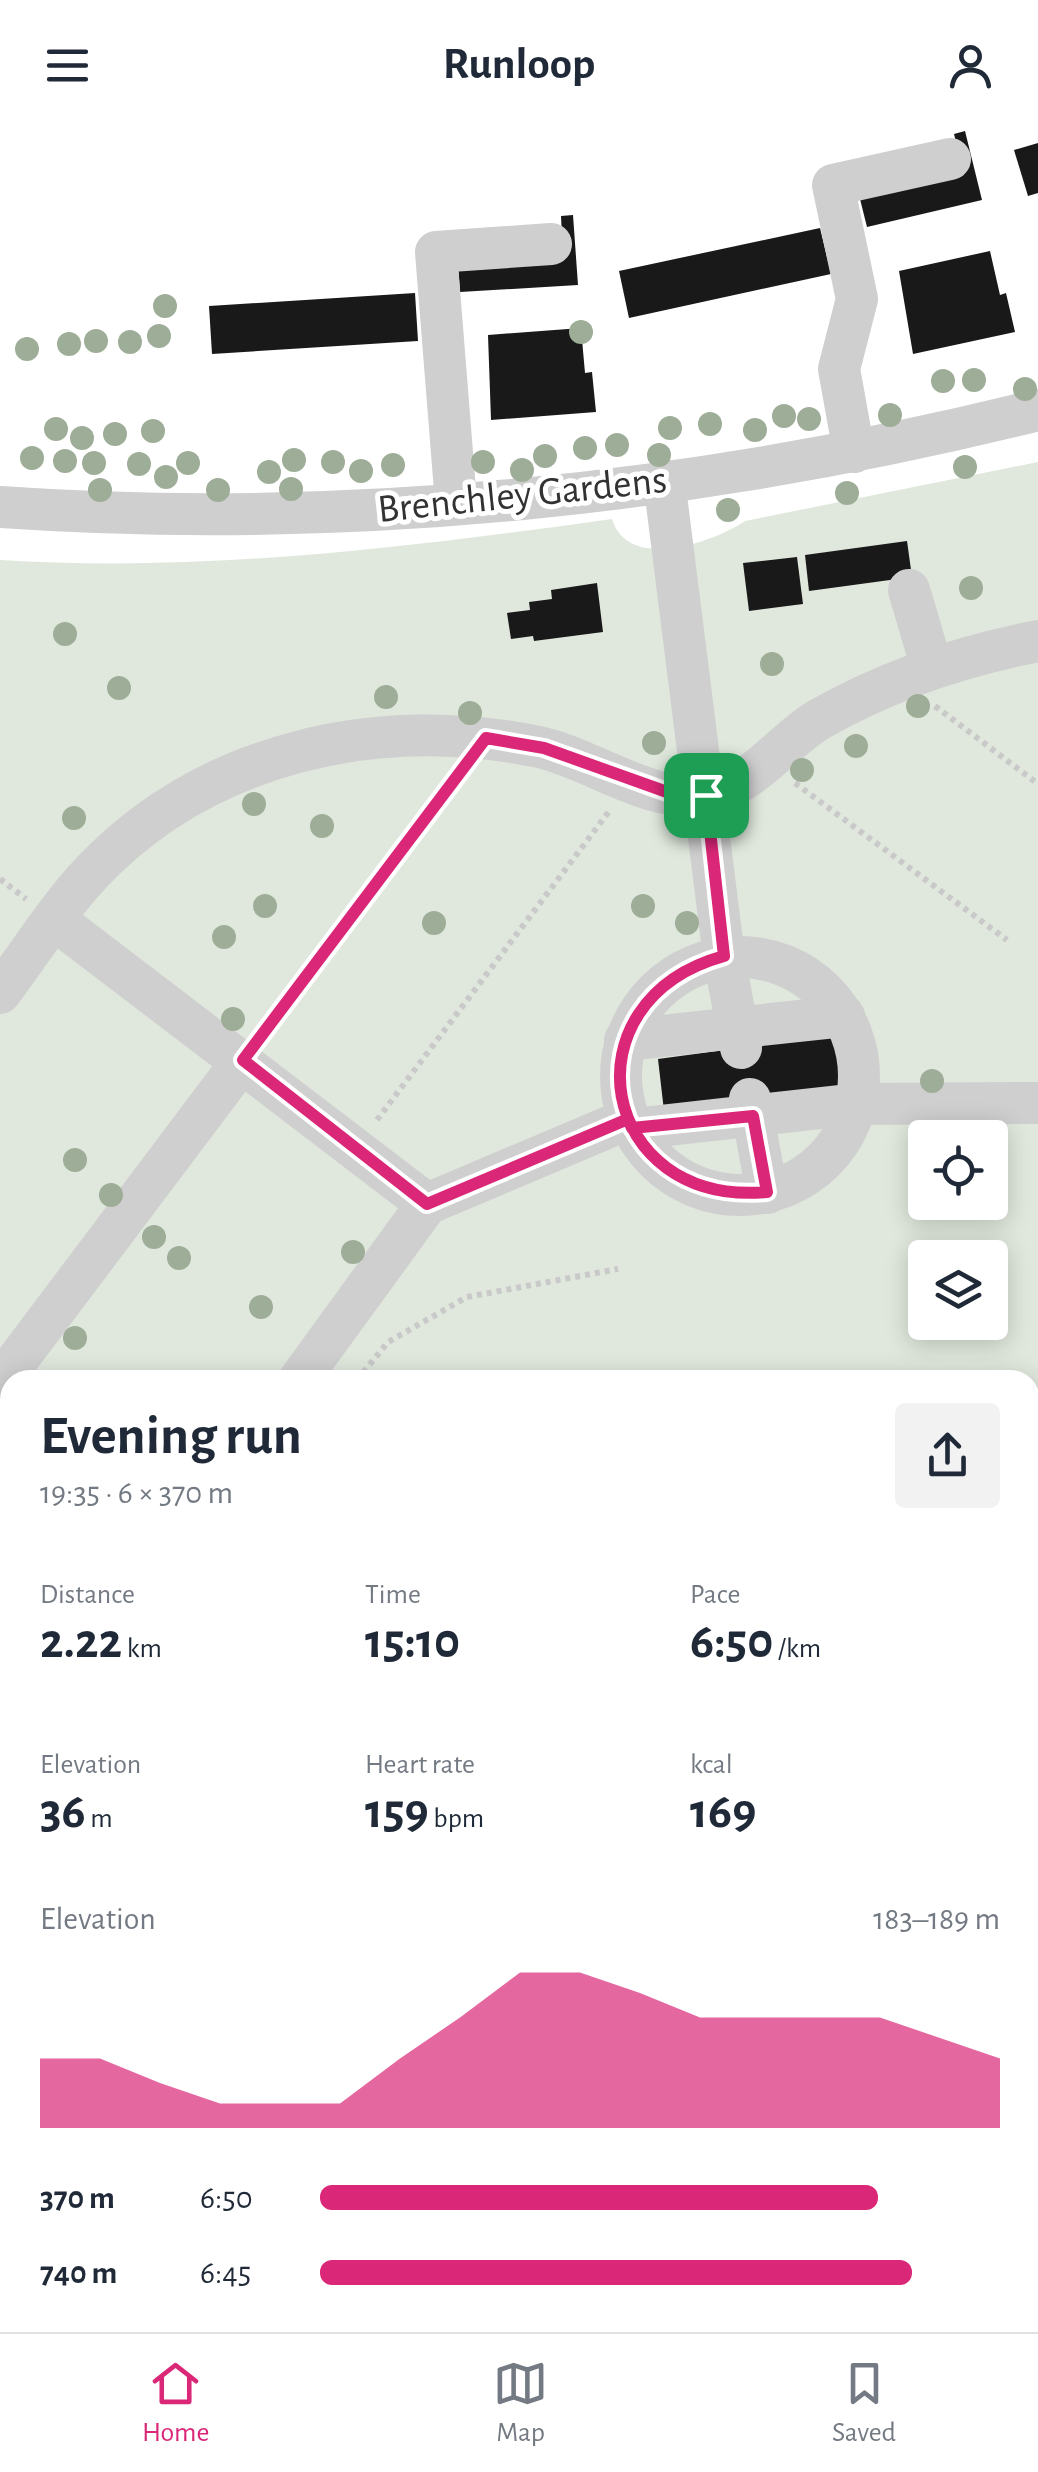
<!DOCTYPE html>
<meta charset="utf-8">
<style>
body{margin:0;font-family:"Alegreya Sans",sans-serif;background:#f2f2f3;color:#1f2937;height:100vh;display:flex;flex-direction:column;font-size:38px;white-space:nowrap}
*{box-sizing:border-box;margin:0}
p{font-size:32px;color:#747a83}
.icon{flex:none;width:55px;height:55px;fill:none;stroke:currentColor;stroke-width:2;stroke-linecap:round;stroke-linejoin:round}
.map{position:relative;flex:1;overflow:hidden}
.side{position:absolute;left:0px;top:1240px;width:1040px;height:962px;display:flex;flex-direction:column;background:#fff;border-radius:30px 30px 0 0;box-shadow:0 5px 25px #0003}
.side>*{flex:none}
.fabs{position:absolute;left:908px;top:990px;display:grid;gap:20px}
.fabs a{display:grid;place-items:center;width:100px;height:100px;border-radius:10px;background:#fff;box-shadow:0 5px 25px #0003;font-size:50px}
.pin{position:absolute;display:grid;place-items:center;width:85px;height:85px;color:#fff;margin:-42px;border-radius:20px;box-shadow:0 5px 15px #0006}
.round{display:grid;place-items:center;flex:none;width:105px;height:105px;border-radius:10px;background:#f2f2f3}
.summary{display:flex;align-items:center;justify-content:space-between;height:170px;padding:0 40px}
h1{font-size:55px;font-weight:700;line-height:75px}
.stats{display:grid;grid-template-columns:repeat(3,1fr);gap:15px;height:170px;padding:10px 40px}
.stats div{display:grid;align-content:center}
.stats b{font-size:50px;font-weight:700}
.stats small{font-size:28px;font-weight:400}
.stats p{font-size:28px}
.chart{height:280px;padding:20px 40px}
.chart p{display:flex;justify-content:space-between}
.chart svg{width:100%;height:180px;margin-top:10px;fill:#db2777;opacity:.7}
ul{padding:0 40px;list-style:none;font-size:32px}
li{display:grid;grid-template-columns:160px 120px 1fr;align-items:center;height:75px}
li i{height:25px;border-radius:12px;background:#db2777}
header{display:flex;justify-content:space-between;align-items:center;height:130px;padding:0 40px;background:#fff;font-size:45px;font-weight:700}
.tab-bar{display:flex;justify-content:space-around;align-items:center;height:140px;border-top:2px solid #e0e1e3;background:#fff;font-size:28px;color:#747a83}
.tab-bar a{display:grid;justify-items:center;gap:5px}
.tab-bar .active{color:#db2777}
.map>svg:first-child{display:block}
.green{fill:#e0e8dd;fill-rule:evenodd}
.building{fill:#191919}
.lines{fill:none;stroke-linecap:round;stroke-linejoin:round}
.path{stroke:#c9c9c9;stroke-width:6;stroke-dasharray:5 5;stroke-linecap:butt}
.minor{stroke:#cfcfcf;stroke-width:42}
.tree{fill:#9ead98}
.route-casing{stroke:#fff;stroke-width:20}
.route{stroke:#db2777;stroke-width:12}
.labels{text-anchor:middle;stroke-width:10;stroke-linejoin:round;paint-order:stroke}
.street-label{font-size:40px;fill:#323232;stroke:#fff}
</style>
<header><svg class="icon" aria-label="menu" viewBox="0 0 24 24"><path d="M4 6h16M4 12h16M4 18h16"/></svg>Runloop<svg class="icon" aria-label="person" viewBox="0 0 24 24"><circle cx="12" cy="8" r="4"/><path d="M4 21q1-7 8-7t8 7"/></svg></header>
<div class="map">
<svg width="1038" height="2202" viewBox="0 0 1038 2202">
<rect width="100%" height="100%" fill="#fff"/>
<g class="green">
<path d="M 1038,332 L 1038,2188 L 1030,2192 L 1030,1250 L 10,1250 L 10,2192 L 444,2193 L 432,2202 L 0,2202 L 0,430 C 203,443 411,417 612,389 C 628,442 712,413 745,391 ZM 925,1008 L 990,1008 L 990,1072 L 925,1072 ZM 925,1128 L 990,1128 L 990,1192 L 925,1192 Z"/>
<path d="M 757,2193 L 757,2192 L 1028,2193 L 1006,2202 L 758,2202 Z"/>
</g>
<g class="building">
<path d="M 965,1 L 982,70 L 867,97 L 860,69 L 964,45 L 954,4 Z"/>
<path d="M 1038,13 L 1038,63 L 1028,66 L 1014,20 Z"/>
<path d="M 573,85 L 578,155 L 460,162 L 458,135 L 563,128 L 561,86 Z"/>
<path d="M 820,98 L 831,144 L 629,188 L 619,141 Z"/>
<path d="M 990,121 L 1000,165 L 1006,163 L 1015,202 L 913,224 L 899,141 Z"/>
<path d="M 415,163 L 418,211 L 212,224 L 209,176 Z"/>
<path d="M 581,198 L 585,243 L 592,242 L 596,282 L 491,290 L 488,205 Z"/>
<path d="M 907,411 L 912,447 L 809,461 L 805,425 Z"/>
<path d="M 797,427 L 803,474 L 749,481 L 743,433 Z"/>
<path d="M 597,453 L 603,502 L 534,511 L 533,506 L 511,509 L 507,483 L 530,480 L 529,472 L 552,469 L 551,460 Z"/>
<path d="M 838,905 L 845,957 L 664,981 L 658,929 Z"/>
</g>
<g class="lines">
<g class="path">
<path d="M 935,576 L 1038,654"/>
<path d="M 795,653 L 1007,810"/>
<path d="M 0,749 L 26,769"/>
<path d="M 264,902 L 458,645"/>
<path d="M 377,990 L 610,680"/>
<path d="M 357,1250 L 388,1212 L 467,1167 L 618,1139"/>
<path d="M 0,1337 L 10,1345"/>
<path d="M 0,1714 L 10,1701"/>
<path d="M 0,1748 L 10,1757"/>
<path d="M 117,2202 L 125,2192"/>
</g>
<g class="minor">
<path d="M 854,322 L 839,239 L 857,169 L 833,55 L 950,29"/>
<path d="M 664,350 L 724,827 L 741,918"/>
<path d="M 456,373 L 436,122 L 551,114"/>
<path d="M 0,377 C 345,401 702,364 1038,280"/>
<path d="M 909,460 L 932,538"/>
<path d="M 55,790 L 427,1074"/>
<circle cx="740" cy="946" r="119"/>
<path d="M 0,863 C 30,823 58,778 92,742 C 207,621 379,584 539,617 C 593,629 648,673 705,665 C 749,659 782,612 818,590 C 887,550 961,526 1038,511"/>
<path d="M 625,910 L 844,886"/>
<path d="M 750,969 L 767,1063"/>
<path d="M 633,999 L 857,974 L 1038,973"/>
<path d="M 299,1250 L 427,1074 L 628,989"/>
<path d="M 0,1253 L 243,930"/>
<path d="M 0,1645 L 10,1632"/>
</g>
</g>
<g class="tree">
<circle cx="165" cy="176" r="12"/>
<circle cx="581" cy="202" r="12"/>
<circle cx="159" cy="206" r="12"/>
<circle cx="96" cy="211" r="12"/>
<circle cx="130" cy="212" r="12"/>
<circle cx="69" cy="214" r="12"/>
<circle cx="27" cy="219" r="12"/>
<circle cx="974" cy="250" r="12"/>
<circle cx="943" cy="251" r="12"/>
<circle cx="1025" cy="259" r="12"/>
<circle cx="890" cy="285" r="12"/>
<circle cx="784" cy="286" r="12"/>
<circle cx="809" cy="289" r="12"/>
<circle cx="710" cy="294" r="12"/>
<circle cx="670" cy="298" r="12"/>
<circle cx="56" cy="299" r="12"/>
<circle cx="755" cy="300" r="12"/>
<circle cx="153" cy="301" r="12"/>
<circle cx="115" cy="304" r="12"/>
<circle cx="82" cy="308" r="12"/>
<circle cx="617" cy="315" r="12"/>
<circle cx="585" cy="318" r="12"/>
<circle cx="659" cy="325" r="12"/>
<circle cx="545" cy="326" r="12"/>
<circle cx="32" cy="328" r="12"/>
<circle cx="294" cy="330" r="12"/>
<circle cx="65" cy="331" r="12"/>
<circle cx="333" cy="332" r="12"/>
<circle cx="483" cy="332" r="12"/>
<circle cx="94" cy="333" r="12"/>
<circle cx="188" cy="333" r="12"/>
<circle cx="139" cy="334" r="12"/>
<circle cx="393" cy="335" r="12"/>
<circle cx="965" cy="337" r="12"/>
<circle cx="522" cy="340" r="12"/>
<circle cx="361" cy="341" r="12"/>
<circle cx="269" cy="342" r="12"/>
<circle cx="166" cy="347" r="12"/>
<circle cx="291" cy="359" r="12"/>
<circle cx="100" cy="360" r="12"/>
<circle cx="218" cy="360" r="12"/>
<circle cx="847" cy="363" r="12"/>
<circle cx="728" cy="380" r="12"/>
<circle cx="971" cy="458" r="12"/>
<circle cx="65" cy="504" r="12"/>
<circle cx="772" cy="534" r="12"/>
<circle cx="119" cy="558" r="12"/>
<circle cx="386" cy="567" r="12"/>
<circle cx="918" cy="576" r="12"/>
<circle cx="470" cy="583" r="12"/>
<circle cx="654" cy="613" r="12"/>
<circle cx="856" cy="616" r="12"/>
<circle cx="802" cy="640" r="12"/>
<circle cx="254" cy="674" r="12"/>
<circle cx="74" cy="688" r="12"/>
<circle cx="322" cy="696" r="12"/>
<circle cx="265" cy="776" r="12"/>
<circle cx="643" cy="776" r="12"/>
<circle cx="434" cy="793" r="12"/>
<circle cx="687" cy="793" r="12"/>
<circle cx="224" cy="807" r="12"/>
<circle cx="233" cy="889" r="12"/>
<circle cx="932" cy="951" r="12"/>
<circle cx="75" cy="1030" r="12"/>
<circle cx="111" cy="1065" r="12"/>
<circle cx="154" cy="1107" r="12"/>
<circle cx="353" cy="1122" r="12"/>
<circle cx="179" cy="1128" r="12"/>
<circle cx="261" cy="1177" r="12"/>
<circle cx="75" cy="1208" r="12"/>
</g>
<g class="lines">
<g class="route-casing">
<path id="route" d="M 706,665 L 667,662 L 544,618 L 486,608 L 243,930 L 427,1074 L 628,989 L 632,998 L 753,986 L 767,1062 C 599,1077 562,871 724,826 L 706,665"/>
</g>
<use href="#route" class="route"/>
</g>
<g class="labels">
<g class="street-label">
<text transform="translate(522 363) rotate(-6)" y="14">Brenchley Gardens</text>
</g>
</g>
</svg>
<div class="fabs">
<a><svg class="icon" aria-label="locate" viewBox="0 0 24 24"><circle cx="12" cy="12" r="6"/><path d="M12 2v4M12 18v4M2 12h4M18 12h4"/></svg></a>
<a><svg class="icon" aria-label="layers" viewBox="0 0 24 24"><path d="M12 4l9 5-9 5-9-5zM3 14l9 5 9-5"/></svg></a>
</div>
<div class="pin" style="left:706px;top:665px;background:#1e9e55"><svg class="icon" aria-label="arrive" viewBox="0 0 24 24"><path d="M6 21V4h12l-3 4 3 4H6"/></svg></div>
<section class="side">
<div class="summary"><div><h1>Evening run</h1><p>19:35 · 6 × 370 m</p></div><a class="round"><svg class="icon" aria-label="share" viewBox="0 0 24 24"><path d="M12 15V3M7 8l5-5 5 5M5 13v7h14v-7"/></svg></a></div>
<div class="stats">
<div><p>Distance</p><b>2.22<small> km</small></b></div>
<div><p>Time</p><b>15:10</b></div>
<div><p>Pace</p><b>6:50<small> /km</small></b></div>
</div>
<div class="stats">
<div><p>Elevation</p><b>36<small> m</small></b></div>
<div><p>Heart rate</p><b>159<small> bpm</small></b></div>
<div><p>kcal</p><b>169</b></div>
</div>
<div class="chart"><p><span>Elevation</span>183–189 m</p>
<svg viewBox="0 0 160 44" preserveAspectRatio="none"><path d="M0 44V27L10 27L20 33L30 38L40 38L50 38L60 27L70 17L80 6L90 6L100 11L110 17L120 17L130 17L140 17L150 22L160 27V44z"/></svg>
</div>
<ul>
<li><b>370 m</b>6:50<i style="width:82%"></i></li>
<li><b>740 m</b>6:45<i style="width:87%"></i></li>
</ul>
</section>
</div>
<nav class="tab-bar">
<a class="active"><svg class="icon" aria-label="home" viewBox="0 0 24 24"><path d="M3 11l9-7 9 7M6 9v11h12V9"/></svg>Home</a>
<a><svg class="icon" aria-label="map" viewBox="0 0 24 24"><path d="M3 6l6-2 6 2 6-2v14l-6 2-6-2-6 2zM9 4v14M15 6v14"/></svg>Map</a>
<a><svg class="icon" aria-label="saved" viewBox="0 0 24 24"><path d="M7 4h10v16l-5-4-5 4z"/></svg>Saved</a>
</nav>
